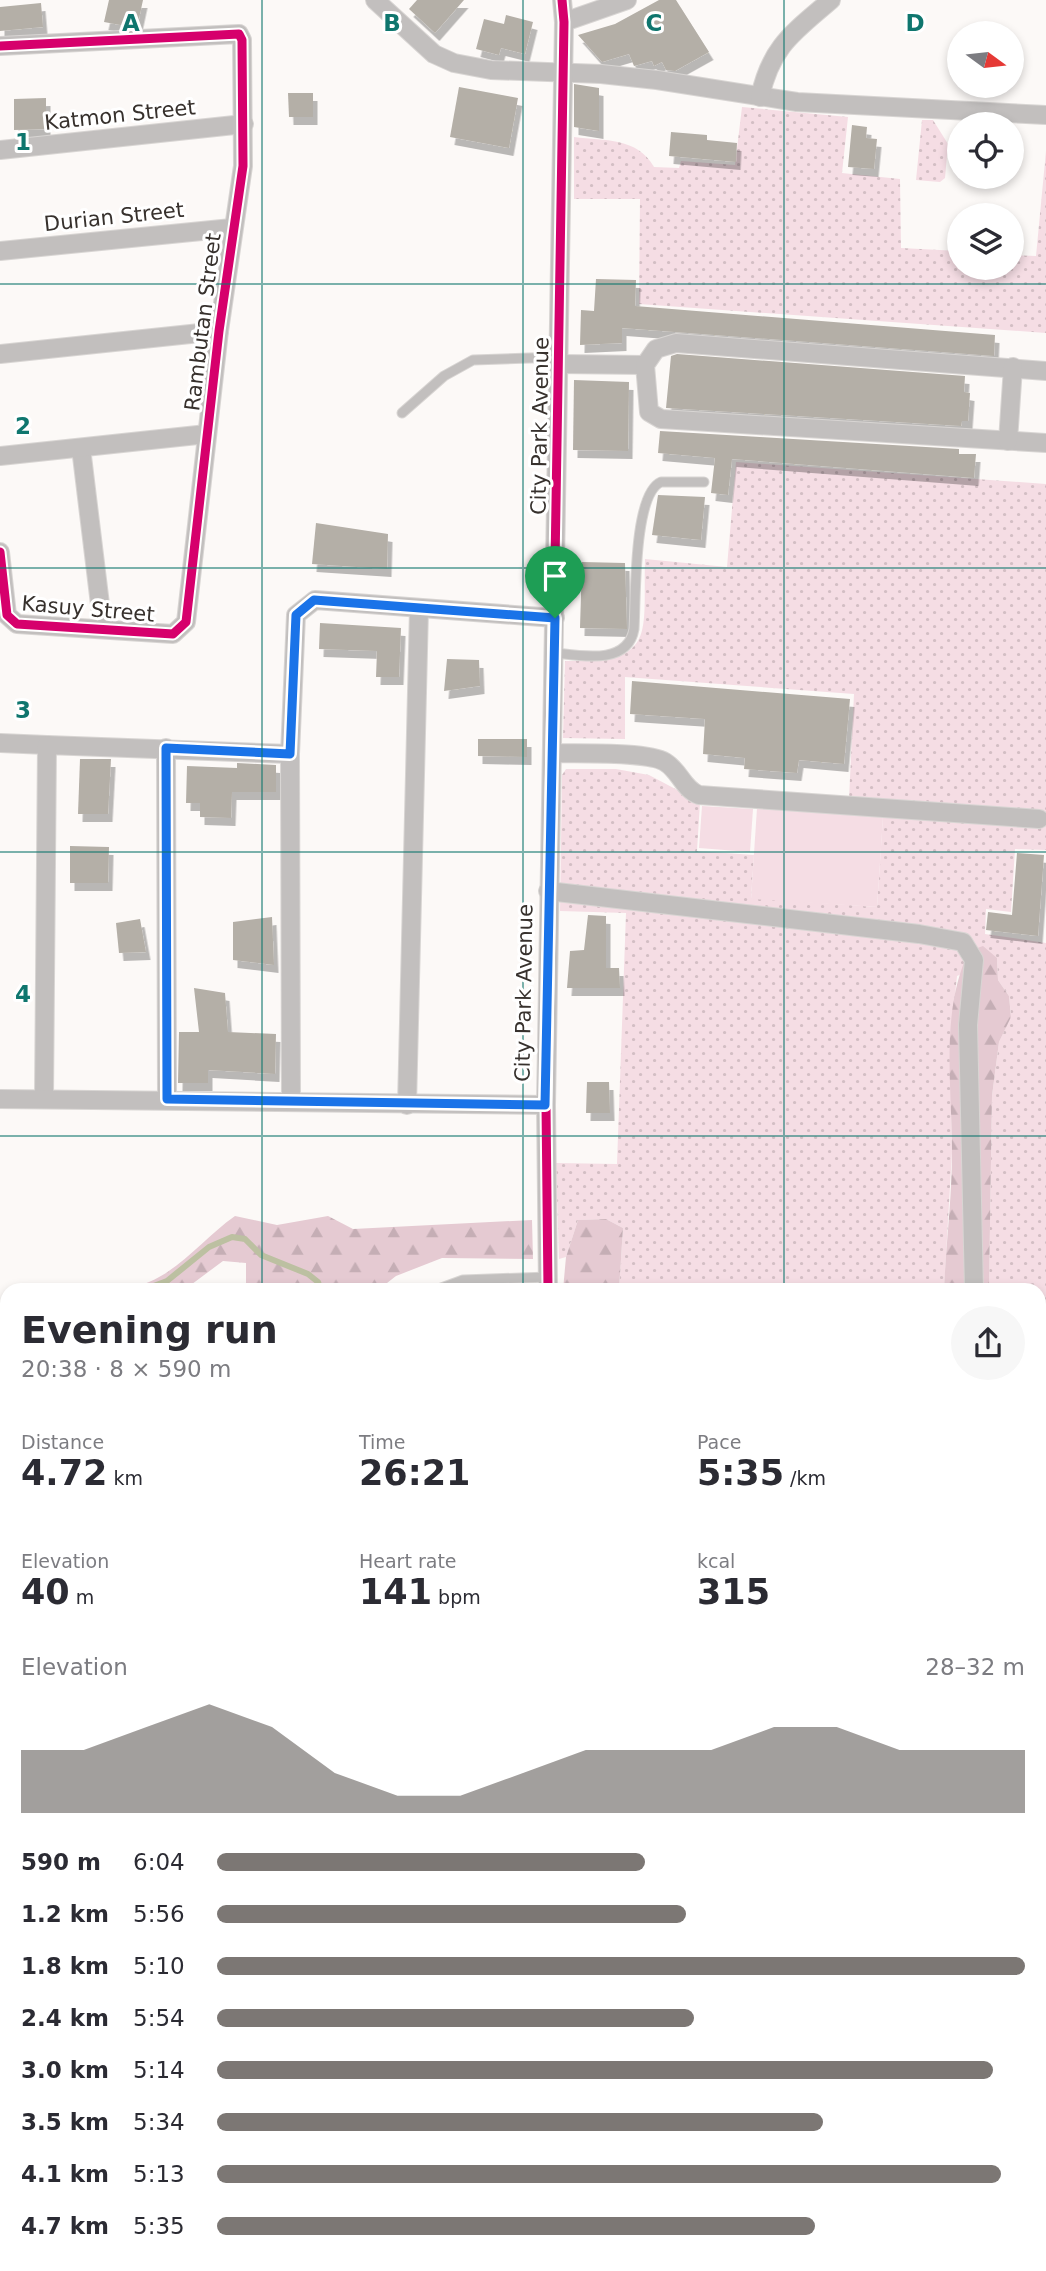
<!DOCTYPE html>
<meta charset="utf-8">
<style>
body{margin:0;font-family:"DejaVu Sans",sans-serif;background:#f7f7f7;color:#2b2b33;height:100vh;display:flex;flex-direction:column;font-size:26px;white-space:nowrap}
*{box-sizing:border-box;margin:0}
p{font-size:23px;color:#7c7c81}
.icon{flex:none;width:38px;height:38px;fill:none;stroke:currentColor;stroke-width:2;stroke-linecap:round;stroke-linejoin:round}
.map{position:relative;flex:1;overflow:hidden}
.side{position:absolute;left:0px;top:1283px;width:1046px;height:989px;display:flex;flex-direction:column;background:#fff;border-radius:21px 21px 0 0;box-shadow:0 4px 10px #0003}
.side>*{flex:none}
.needle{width:46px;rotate:105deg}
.fabs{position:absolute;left:947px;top:21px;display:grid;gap:14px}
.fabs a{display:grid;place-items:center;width:77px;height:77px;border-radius:50%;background:#fff;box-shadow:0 4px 10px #0003;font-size:35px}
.pin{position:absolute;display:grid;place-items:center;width:60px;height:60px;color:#fff;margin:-72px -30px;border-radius:50% 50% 50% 0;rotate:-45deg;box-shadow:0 0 7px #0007}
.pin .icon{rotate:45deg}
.round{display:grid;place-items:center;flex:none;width:74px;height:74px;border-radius:37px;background:#f7f7f7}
.overview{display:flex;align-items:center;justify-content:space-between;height:119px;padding:0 21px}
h1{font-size:38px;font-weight:600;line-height:52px}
.stats{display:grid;grid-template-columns:repeat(3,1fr);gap:10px;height:119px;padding:7px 21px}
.stats div{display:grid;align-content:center}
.stats b{font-size:35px;font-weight:600}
.stats small{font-size:19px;font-weight:400}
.stats p{font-size:19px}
.chart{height:196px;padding:14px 21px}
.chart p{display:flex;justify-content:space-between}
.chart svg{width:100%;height:126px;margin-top:7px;fill:#7c7774;opacity:.7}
ul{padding:0 21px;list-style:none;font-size:23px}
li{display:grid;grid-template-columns:112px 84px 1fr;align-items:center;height:52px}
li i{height:18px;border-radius:9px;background:#7c7774}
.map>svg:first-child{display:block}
.grass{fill:url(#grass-dots)}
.forest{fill:url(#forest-firs)}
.park{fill:#f5dde4}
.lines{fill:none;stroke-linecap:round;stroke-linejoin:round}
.stream{stroke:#bcc0a1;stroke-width:6}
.building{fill:#b4afa7;filter:url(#shadow)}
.service-casing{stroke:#d8d5d3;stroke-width:11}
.minor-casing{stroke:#d8d5d3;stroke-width:20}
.service{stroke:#c2bfbe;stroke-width:9}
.minor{stroke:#c2bfbe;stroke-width:18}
.cycleway-casing{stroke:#fff;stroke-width:13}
.cycleway{stroke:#d6006c;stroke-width:9}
.route-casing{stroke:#fff;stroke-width:14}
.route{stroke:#1a73e8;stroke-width:9}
.grid{fill:none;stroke:#0f766e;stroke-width:2;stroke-opacity:0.55}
.labels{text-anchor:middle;stroke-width:6;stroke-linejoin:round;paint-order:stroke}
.street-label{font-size:21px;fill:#37312d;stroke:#fff}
.grid-label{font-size:23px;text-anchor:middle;font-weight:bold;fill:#0f766e;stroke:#fff;stroke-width:6;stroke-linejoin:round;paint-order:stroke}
</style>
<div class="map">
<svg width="1046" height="2271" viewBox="0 0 1046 2271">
<defs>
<pattern id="grass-dots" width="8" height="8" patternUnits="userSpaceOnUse" patternTransform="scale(1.75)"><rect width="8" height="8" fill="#f5dde4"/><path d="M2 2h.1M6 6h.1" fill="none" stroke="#d3bec4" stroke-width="1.8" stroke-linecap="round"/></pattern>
<pattern id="forest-firs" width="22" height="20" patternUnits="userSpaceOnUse" patternTransform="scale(1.75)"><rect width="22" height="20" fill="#e5cad2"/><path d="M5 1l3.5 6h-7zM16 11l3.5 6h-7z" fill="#c5aeb5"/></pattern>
<filter id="shadow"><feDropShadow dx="4.5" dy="8" stdDeviation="0" flood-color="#0004"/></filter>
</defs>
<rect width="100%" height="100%" fill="#fcf9f7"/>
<g class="grass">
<path d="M 742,107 L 848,117 L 842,173 L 900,179 L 901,248 L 959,251 L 959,268 L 1012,268 L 1012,255 L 1036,256 L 1046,151 L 1046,333 L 639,304 L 640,199 L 574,199 L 574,137 C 605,141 637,137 654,167 L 679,168 L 681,161 L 735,165 Z"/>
<path d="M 922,120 L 933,120 L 948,144 L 945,178 L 940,182 L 916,180 Z"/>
<path d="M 736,462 L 1046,484 L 1046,850 L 1015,849 L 1011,912 L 986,909 L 985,934 L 1046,943 L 1046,1433 L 1040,1433 L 1040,1290 L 989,1290 L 992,1096 L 999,1042 L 1011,1016 L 1009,996 L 998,980 L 997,958 L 957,976 L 950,1042 L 952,1152 L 944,1290 L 619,1290 L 623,1228 L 606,1219 L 578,1220 L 566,1257 L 559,1259 L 556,1163 L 617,1164 L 626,913 L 560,911 L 562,775 L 566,769 L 616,769 L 649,775 L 700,802 L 697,851 L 754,855 L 751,898 L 877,907 L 884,801 L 849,799 L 854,694 L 625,677 L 625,739 L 563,738 L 565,661 C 657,663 643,636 645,559 L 727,567 Z"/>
<path d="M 1040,1821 L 1046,1821 L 1046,2148 L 1040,2150 Z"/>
</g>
<g class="forest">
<path d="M 983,946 L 997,958 L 998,980 L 1009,996 L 1011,1017 L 999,1042 L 992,1096 L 989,1290 L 944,1290 C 946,1243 952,1198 952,1151 C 952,1086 940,1011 969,951 Z"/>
<path d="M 235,1216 L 277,1225 L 328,1216 L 353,1229 L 532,1220 L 533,1259 L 442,1258 L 396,1276 L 378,1290 L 255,1290 L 246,1286 L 246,1263 L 223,1261 L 184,1290 L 90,1290 C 108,1286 133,1290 149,1282 C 182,1268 205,1237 235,1216 Z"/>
<path d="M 606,1219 L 623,1228 L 619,1290 L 563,1290 L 566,1257 L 578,1220 Z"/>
</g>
<g class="park">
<path d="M 702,806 L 753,809 L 750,852 L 699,848 Z"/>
<path d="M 757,808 L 883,817 L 877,907 L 751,899 Z"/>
</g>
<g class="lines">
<g class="stream">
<path d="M 143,1290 L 167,1281 L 209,1247 L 232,1237 L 245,1239 L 261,1255 L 308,1274 L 318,1282 L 321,1290"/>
<path d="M 0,1313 L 7,1315"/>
</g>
</g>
<g class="building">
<path d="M 109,0 L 143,0 L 137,28 L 104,22 Z"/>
<path d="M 417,0 L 464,0 L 435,33 L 409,9 Z"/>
<path d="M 659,0 L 676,0 L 709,52 L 675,71 L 666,70 L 662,62 L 654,66 L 652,61 L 634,66 L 629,54 L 602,62 L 578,35 L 615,24 Z"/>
<path d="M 41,3 L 43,27 L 0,31 L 0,7 Z"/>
<path d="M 506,15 L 533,22 L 525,54 L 501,48 L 499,55 L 476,49 L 484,19 L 504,24 Z"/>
<path d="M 574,84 L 599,88 L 599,131 L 574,127 Z"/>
<path d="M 459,87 L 518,98 L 509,148 L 450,137 Z"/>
<path d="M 288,93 L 313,93 L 313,117 L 289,117 Z"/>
<path d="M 46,98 L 46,129 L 14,130 L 14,99 Z"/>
<path d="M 852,125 L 867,127 L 866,138 L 877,139 L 874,169 L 848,167 Z"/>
<path d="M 671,132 L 707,135 L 707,140 L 737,143 L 736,162 L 669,156 Z"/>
<path d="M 596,279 L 636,280 L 635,306 L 995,335 L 994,356 L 622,328 L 622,343 L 580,345 L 581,310 L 594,311 Z"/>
<path d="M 677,354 L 965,376 L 964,392 L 970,393 L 968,421 L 962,421 L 961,426 L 666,408 L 671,356 Z"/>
<path d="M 574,380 L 629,382 L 628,451 L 573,450 Z"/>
<path d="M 660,431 L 959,449 L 959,454 L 976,454 L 974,478 L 732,459 L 728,495 L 711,493 L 715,458 L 658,453 Z"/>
<path d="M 658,495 L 705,497 L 701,540 L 652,535 Z"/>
<path d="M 316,523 L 388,534 L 387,569 L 312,564 Z"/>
<path d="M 582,562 L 625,563 L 627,629 L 580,628 Z"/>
<path d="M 320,623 L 401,628 L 399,677 L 376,677 L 377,651 L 319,649 Z"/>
<path d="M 447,659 L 479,660 L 480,686 L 444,691 Z"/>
<path d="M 632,681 L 850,699 L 844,764 L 799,760 L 797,773 L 744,769 L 745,758 L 703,754 L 705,719 L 630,714 Z"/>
<path d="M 478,739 L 527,739 L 527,757 L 478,756 Z"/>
<path d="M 80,759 L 111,759 L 108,814 L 78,814 Z"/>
<path d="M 237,763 L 276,765 L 276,792 L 232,792 L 231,818 L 200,817 L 200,803 L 186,803 L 187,766 L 237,768 Z"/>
<path d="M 70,846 L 109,847 L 108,883 L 70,883 Z"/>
<path d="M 1017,853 L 1044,855 L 1038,936 L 986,930 L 988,912 L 1012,915 Z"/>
<path d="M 588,915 L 606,916 L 606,968 L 619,968 L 620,988 L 567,988 L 570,951 L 584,950 Z"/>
<path d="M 272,917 L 274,965 L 233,960 L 233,922 Z"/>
<path d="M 140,919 L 146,952 L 119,953 L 116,923 Z"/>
<path d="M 194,988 L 225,993 L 228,1032 L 276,1034 L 275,1074 L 208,1070 L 208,1083 L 178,1083 L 179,1032 L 199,1032 Z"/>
<path d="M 587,1082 L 609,1082 L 610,1113 L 586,1113 Z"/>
</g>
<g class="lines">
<g class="service-casing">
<g id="service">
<path d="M 402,413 L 444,376 L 473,360 L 559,357"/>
<path d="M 556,653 C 582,656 628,665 634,629 C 636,600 633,494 661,482 L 704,482"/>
<path d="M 436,1290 L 463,1280 L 548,1277"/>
<path d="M 1040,1558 L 1046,1556"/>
<path d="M 1040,1716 L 1046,1718"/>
<path d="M 1040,1799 L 1046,1800"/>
</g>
</g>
<g class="minor-casing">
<g id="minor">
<path d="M 375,0 L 434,54 L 454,63 L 491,70 L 601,74 L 657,80 L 797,102 L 1046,115"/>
<path d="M 564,22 L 627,0"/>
<path d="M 0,46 L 239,34 L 242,40 L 243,166 L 219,331 L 186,622 L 173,634 L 17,624 L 7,615 L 0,552"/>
<path d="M 760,97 C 771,46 794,32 831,0"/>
<path d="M 0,150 L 244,124"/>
<path d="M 0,251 L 232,228"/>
<path d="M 0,354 L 219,331"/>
<path d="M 559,364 L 645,365"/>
<path d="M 1046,371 L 676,343 L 656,349 L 645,365 L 649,412 L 661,419 L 1046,443"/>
<path d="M 1008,441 L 1013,367"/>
<path d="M 81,448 L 103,629"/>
<path d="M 0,456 L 207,434"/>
<path d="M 0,743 L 47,745"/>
<path d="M 166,748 L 167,1099"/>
<path d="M 552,753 C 576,754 647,751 665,762 C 680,771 683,789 699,795 L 1039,819"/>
<path d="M 548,891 L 919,934 L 963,942 L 974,960 L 968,1025 L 974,1290"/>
<path d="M 44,1098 L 47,745 L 290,754"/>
<path d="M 0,1099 L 546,1105"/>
<path d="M 291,1100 L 290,754 L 296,615 L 315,600 L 555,618"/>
<path d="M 407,1105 L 419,609"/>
<path d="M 548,1290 L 546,1105 L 564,22 L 562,0"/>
<path d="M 0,1386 L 7,1383"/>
<path d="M 0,1528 L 7,1525"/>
<path d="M 0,1613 L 7,1610"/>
<path d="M 0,1701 L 7,1698"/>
<path d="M 1040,1848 L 1046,1848"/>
<path d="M 0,2019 L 1,2060"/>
<path d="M 7,2155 L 7,2162"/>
<path d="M 15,2264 L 15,2271"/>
<path d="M 311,2264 L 312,2271"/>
<path d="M 408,2264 L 408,2271"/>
<path d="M 488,2264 L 489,2271"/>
<path d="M 576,2264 L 576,2271"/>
<path d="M 660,2264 L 660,2271"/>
<path d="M 875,2264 L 875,2271"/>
<path d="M 232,2271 L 233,2264"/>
</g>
</g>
<use href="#service" class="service"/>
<use href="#minor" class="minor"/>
<g class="cycleway-casing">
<g id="cycleway">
<path d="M 0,46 L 239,34 L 242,40 L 243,166 L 219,331 L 186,622 L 173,634 L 17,624 L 7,615 L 0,552"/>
<path d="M 548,1290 L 546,1105 L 564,22 L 562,0"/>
</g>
</g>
<use href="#cycleway" class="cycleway"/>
</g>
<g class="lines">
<g class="route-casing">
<path id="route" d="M 314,600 L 555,618 L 545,1105 L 167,1099 L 166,748 L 290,754 L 296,615 Z"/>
</g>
<use href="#route" class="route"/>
</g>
<path class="grid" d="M 262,0 L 262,1290M 523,0 L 523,1290M 784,0 L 784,1290M 0,284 L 1046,284M 0,568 L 1046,568M 0,852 L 1046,852M 0,1136 L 1046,1136M 0,1419 L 7,1419M 1040,1419 L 1046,1419M 0,1703 L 7,1703M 1040,1703 L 1046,1703M 0,1987 L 7,1987M 1040,1987 L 1046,1987M 262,2264 L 262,2271M 523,2264 L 523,2271M 784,2264 L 784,2271"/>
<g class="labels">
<g class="street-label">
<text transform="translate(120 115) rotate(-6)" y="7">Katmon Street</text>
<text transform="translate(114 217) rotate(-6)" y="7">Durian Street</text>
<text transform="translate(203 322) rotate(-83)" y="7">Rambutan Street</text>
<text transform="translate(540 426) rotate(-89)" y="7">City Park Avenue</text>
<text transform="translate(88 609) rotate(5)" y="7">Kasuy Street</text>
<text transform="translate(524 993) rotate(-89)" y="7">City Park Avenue</text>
</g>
</g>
<g class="grid-label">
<text x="131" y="31">A</text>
<text x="392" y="31">B</text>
<text x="654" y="31">C</text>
<text x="915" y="31">D</text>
<text x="23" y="150">1</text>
<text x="23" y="434">2</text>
<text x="23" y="718">3</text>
<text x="23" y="1002">4</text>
</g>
</svg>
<div class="fabs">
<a><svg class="needle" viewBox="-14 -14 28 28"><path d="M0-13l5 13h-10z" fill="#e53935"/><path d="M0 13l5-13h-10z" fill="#7c7c81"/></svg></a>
<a><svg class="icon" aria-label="locate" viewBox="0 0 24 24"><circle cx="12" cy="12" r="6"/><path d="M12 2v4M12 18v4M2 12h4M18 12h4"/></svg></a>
<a><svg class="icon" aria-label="layers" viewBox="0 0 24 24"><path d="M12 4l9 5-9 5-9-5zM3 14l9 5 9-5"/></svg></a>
</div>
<div class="pin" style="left:555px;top:618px;background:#1e9e55"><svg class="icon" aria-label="arrive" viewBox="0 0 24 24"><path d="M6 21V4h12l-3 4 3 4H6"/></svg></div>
<section class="side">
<div class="overview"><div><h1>Evening run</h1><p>20:38 · 8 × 590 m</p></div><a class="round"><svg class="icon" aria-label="share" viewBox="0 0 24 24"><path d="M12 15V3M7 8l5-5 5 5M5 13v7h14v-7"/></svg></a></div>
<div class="stats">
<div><p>Distance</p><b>4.72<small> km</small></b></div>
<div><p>Time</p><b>26:21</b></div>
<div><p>Pace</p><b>5:35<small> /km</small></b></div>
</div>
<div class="stats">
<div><p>Elevation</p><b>40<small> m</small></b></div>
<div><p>Heart rate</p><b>141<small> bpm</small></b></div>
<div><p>kcal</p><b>315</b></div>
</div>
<div class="chart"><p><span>Elevation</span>28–32 m</p>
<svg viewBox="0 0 160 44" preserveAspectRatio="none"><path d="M0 44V22L10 22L20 14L30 6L40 14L50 30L60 38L70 38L80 30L90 22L100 22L110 22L120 14L130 14L140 22L150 22L160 22V44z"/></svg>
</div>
<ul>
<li><b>590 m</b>6:04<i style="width:53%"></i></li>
<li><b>1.2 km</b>5:56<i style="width:58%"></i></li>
<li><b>1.8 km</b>5:10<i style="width:100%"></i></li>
<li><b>2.4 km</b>5:54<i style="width:59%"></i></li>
<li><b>3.0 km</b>5:14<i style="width:96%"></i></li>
<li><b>3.5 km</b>5:34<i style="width:75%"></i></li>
<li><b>4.1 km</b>5:13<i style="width:97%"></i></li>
<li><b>4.7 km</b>5:35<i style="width:74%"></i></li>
</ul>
</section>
</div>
